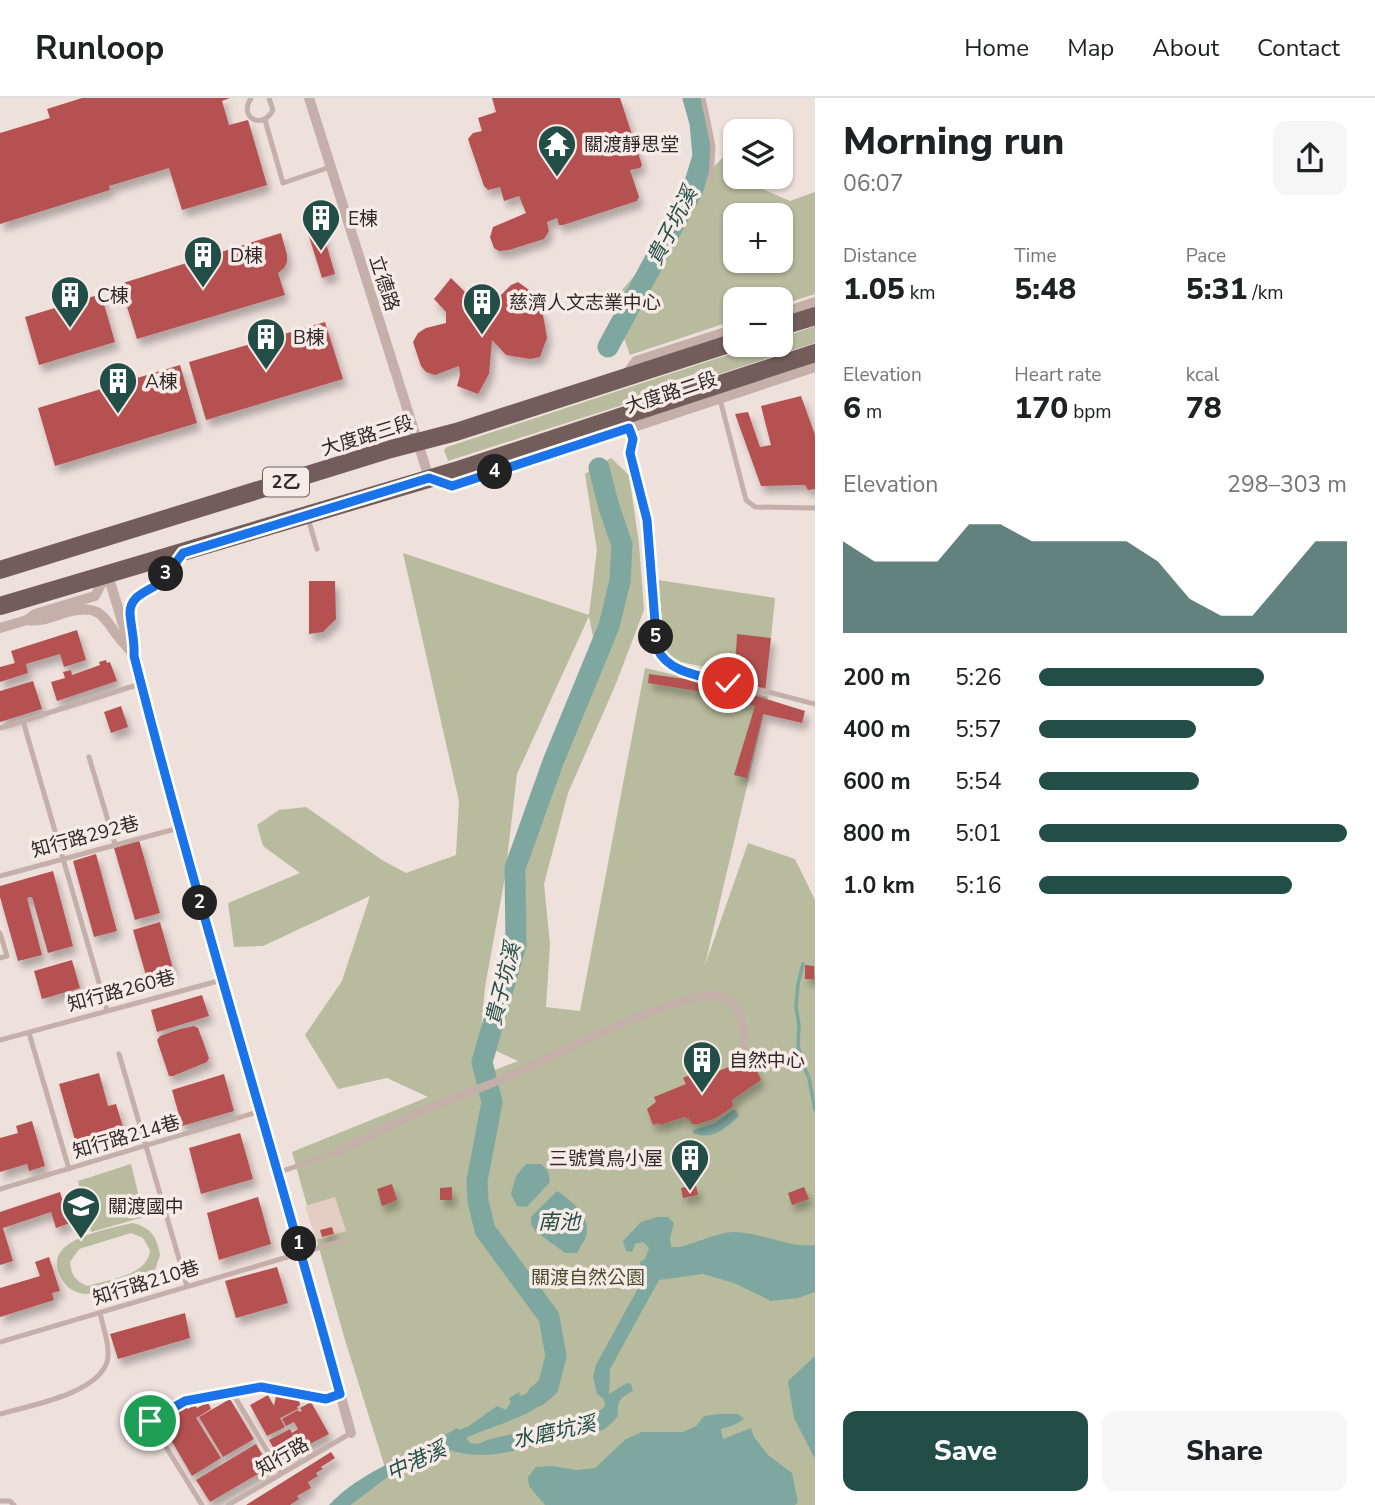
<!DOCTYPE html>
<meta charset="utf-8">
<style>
body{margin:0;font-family:"Nunito Sans","Noto Sans TC",sans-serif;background:#f6f6f6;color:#202124;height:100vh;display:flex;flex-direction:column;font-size:26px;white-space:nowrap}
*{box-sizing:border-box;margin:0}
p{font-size:23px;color:#757577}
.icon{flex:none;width:38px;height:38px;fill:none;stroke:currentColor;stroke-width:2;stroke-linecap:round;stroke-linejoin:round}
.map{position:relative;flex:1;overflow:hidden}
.sheet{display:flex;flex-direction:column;background:#fff;width:560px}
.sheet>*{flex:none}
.fabs{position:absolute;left:723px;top:21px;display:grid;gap:14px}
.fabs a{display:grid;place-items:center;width:70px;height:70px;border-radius:14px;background:#fff;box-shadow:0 2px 5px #0004;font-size:35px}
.pin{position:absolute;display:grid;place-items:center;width:60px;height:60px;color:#fff;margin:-30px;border:4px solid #fff;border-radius:50%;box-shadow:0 2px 7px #0007}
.km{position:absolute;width:35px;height:35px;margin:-18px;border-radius:50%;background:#222;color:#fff;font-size:19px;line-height:35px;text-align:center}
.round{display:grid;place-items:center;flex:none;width:74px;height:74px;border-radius:14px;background:#f6f6f6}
.head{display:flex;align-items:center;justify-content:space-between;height:119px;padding:0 28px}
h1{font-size:38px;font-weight:800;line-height:52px}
.figures{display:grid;grid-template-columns:repeat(3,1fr);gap:10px;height:119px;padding:7px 28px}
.figures div{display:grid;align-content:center}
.figures b{font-size:30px;font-weight:800}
.figures small{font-size:19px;font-weight:400}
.figures p{font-size:19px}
.chart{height:196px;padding:14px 28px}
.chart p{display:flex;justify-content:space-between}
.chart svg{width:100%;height:126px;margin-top:7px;fill:#234e47;opacity:.7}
.cta{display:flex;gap:14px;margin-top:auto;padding:14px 28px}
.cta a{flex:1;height:80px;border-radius:14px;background:#234e47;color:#fff;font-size:28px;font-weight:800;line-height:80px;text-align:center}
.cta a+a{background:#f6f6f6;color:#202124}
ul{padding:0 28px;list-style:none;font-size:23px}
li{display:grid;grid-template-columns:112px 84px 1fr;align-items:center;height:52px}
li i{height:18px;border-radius:9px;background:#234e47}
header{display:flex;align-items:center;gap:42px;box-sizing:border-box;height:98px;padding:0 35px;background:#fff;border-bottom:2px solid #e0e0e0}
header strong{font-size:33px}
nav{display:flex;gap:38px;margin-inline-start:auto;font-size:24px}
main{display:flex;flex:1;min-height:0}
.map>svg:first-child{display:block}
.green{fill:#b8bb9d;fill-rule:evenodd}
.plaza{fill:#e4cec4}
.water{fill:#7ea79f}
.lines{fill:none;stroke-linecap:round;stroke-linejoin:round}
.stream{stroke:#7ea79f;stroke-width:3.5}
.river{stroke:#7ea79f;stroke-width:21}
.building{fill:#b65151;filter:url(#shadow)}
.service{stroke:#c4afa9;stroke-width:5}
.pedestrian{stroke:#c4afa9;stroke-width:8}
.minor{stroke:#c4afa9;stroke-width:10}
.primary{stroke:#725d5a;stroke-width:18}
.route-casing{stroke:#fff;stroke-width:14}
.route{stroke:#1a73e8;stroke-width:9}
.labels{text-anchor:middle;stroke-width:7;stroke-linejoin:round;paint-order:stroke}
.shield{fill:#f6ebe7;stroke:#6d6261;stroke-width:2}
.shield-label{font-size:18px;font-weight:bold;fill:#322828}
.poi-label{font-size:19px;fill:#322828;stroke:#f6ebe7;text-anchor:start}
.street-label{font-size:19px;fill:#322828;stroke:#f6ebe7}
.park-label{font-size:19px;fill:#4a4d2f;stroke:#f6ebe7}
.water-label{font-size:21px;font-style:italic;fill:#234e47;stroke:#f6ebe7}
</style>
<header>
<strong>Runloop</strong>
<nav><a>Home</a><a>Map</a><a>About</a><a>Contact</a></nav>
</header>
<main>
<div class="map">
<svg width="815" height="1407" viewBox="0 0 815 1407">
<defs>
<filter id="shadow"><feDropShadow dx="4" dy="7" stdDeviation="3.5" flood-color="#0004"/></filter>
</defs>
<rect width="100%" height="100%" fill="#eee0db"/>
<g class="green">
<path d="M 724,58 L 730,75 L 735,79 L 790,103 L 815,94 L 815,196 L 781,207 L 780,201 L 735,201 L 735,222 L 630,257 L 621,232 L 622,192 L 650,160 L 686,124 L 708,75 ZM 735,117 L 780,117 L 780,163 L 735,163 Z"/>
<path d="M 815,228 L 815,245 L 448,363 L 444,352 L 447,349 L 758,247 L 780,247 L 781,240 Z"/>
<path d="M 611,360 L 629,377 L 639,446 L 644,512 L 615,588 L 568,695 L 544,786 L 550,846 L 546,909 L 580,913 L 645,570 L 768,599 L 705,867 L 748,745 L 795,761 L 815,802 L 815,1407 L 351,1407 L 388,1379 L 345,1242 L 292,1054 L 428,999 L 387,980 L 338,991 L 305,937 L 342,883 L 370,798 L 263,848 L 234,849 L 228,805 L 300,775 L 263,748 L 257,727 L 279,712 L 306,709 L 382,762 L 406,775 L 456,757 L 459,703 L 403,455 L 589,517 L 597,452 L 585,376 ZM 589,518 L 600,575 L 557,663 L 526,766 L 521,837 L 492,951 L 518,963 L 477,979 L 485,889 L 505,779 L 517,676 Z"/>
<path d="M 658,482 L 775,500 L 771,540 L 737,537 L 735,575 L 680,564 L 665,554 Z"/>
<path d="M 131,1066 L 144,1119 L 91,1134 L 78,1083 Z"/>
<path d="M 132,1125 C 151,1129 157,1139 160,1157 L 155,1172 L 150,1176 C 136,1181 98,1196 87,1196 C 77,1196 68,1191 63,1183 C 36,1141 107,1132 132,1125 ZM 131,1135 L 143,1140 L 150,1152 C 148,1178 109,1181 88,1188 C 76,1184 71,1177 70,1164 L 79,1151 Z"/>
</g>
<path class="plaza" d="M 335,1099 L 346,1133 L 316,1142 L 305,1108 Z"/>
<g class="water">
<path d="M 733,1012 L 736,1012 L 739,1018 C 726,1030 712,1043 693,1035 L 693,1032 L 714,1026 Z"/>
<path d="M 526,1066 L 541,1066 L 548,1073 L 550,1084 L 527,1109 L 517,1108 L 511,1096 L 516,1078 Z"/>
<path d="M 557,1093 C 570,1101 589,1117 587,1134 C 586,1141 580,1149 577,1155 L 565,1155 L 535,1133 L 531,1126 L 531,1119 Z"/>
<path d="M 657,1119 L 668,1119 L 674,1125 L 670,1140 L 671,1149 C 682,1152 716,1134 734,1134 C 760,1134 793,1151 815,1147 L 815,1194 L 798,1200 L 771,1203 L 734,1185 L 703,1176 L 659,1182 L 610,1271 L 609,1296 L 627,1285 L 631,1286 L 633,1293 C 621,1298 616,1305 618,1318 C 615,1321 610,1327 606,1330 C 597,1336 580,1336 569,1339 C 530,1348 484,1367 445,1350 L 388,1379 L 351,1407 L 329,1407 C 361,1372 417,1355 457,1330 L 459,1332 L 469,1328 L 497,1308 L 506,1312 L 511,1304 L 509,1300 L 519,1294 L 520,1298 L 536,1292 L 541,1284 L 552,1277 C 553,1281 556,1288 553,1293 C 542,1317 487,1329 466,1340 L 470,1345 L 478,1346 L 490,1341 L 521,1334 L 561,1331 L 590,1322 L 605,1308 L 604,1301 L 597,1296 L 593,1279 L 596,1267 L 643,1181 L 640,1164 L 645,1161 L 649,1150 L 643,1144 L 635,1146 L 632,1154 L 626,1153 L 623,1143 L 641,1124 Z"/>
<path d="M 815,1258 L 815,1361 L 794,1320 L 788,1283 Z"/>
<path d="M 719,1316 L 738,1316 L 744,1321 L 734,1327 L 721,1331 L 723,1341 L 751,1330 L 754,1339 L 768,1357 L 792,1375 L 798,1404 L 795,1407 L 545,1407 L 529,1388 L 528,1379 L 536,1369 L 552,1368 L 577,1372 L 595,1370 L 626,1341 L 642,1334 L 683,1334 L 696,1328 L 704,1318 Z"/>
</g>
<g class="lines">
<path class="stream" d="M 803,866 L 798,886 L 796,909 L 799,927 L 798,946 L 801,962 L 809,980 L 815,1012"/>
<g class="river">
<path d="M 608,249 L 693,91 L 703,58 L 700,25 L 693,0"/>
<path d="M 537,1298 L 548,1289 L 556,1258 L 549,1219 L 485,1132 L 478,1103 L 477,1083 L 492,1004 L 482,964 L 516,846 L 515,770 L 553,664 L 609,528 L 620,483 L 622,447 L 609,409 L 599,370"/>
</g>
</g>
<g class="building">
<path d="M 82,0 L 230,0 L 222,3 L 229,27 L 248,22 L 267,87 L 182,112 L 169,70 L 109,88 L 110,92 L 0,126 L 0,35 L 50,20 L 47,11 Z"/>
<path d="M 492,0 L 620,0 L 642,67 L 640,70 L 630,72 L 639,99 L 637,103 L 563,127 L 559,127 L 557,120 L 547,124 L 549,133 L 544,141 L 509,152 L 499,153 L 494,150 L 490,139 L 493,129 L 526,115 L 519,98 L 504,103 L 500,89 L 488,92 L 484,88 L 468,41 L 473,35 L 482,33 L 478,20 L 496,14 Z"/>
<path d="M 321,128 L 335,176 L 322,180 L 307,132 Z"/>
<path d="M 281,135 L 287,157 L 287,164 L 284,170 L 278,175 L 285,197 L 137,241 L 120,186 Z"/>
<path d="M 451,180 L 473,202 L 486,221 L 491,207 L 511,187 L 518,184 L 529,192 L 543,217 L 545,228 L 547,240 L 540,259 L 530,261 L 506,257 L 492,242 L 489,276 L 478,296 L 457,288 L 460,277 L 459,268 L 435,277 L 426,274 L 421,268 L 413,244 L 418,235 L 426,230 L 446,225 L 446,214 L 434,201 Z"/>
<path d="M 101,196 L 115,244 L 39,267 L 25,219 Z"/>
<path d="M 325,224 L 343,281 L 206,322 L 189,264 Z"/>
<path d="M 180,267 L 197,325 L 55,368 L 38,310 Z"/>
<path d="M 801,298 L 815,337 L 815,391 L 808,392 L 805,387 L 761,388 L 735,316 L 748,314 L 760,349 L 771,347 L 761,308 Z"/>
<path d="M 309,483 L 335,483 L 336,521 L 323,534 L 309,536 Z"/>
<path d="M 77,532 L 86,562 L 64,569 L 60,556 L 26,566 L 28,575 L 0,584 L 0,569 L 15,565 L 11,553 Z"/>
<path d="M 737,536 L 771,540 L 765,594 L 734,585 Z"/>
<path d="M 106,562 L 107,565 L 110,564 L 117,583 L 57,603 L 51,584 L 65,580 L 63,574 L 71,572 L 72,577 L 100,567 L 99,564 Z"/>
<path d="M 649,576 L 714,585 L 805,613 L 802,625 L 763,616 L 747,680 L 734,677 L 755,608 L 709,595 L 648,585 Z"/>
<path d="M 33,583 L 42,611 L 0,624 L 0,593 Z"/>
<path d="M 121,608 L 128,629 L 111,635 L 104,614 Z"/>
<path d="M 139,742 L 160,815 L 135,822 L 114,750 Z"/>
<path d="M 96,756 L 117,833 L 94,839 L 73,763 Z"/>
<path d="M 53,773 L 73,848 L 48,855 L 32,799 L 30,799 L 27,800 L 42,857 L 18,863 L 0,799 L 0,788 Z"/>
<path d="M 160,824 L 174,874 L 147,881 L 133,832 Z"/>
<path d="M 72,862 L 80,890 L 42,901 L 34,873 Z"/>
<path d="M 805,867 L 814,868 L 814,881 L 805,881 Z"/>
<path d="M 202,897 L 209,918 L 157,934 L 151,912 Z"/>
<path d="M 194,928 L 198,930 L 209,960 L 207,964 L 173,978 L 169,978 L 157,942 L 160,938 L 180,931 Z"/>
<path d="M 739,965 L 748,968 L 754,966 L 761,982 L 732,1002 L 733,1008 L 727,1013 L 714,1021 L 698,1026 L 692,1026 L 690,1022 L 684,1019 L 660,1027 L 659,1025 L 653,1027 L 647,1011 L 656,1004 L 654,999 L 686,986 L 683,980 L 701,972 L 703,979 Z"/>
<path d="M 99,975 L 108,1008 L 116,1006 L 123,1029 L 75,1042 L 59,986 Z"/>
<path d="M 224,976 L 234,1013 L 182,1028 L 172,992 Z"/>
<path d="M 32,1023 L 45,1068 L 29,1073 L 27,1066 L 0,1074 L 0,1040 L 18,1035 L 16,1028 Z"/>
<path d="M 240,1035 L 253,1081 L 201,1096 L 189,1050 Z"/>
<path d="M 392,1086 L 397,1102 L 382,1108 L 377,1091 Z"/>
<path d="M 696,1087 L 698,1097 L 683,1100 L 681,1090 Z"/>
<path d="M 452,1089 L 452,1102 L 440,1102 L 440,1090 Z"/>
<path d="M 804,1089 L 809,1101 L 792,1107 L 788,1095 Z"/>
<path d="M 60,1094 L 70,1125 L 56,1130 L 51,1114 L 3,1130 L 13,1163 L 0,1167 L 0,1114 Z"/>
<path d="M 258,1099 L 271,1146 L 219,1162 L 207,1115 Z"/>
<path d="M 332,1129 L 334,1136 L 322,1139 L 320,1132 Z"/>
<path d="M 49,1159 L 60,1193 L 52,1195 L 54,1202 L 0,1219 L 0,1190 L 40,1178 L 35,1164 Z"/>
<path d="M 277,1169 L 288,1205 L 236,1220 L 225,1183 Z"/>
<path d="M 185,1215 L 190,1240 L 118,1261 L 110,1236 Z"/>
<path d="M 268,1297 L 274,1308 L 276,1298 L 299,1302 L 300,1307 L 297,1309 L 298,1311 L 280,1320 L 285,1329 L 267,1338 L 250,1307 Z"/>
<path d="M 230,1301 L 254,1341 L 223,1359 L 199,1319 Z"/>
<path d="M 208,1304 L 211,1311 L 196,1320 L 221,1360 L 192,1378 L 159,1321 L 184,1306 L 188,1311 L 195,1307 L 197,1310 Z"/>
<path d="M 311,1304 L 329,1336 L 280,1362 L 269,1342 L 290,1331 L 292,1335 L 298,1331 L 294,1324 L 286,1328 L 282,1321 L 298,1312 L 299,1314 L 302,1313 L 300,1310 Z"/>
<path d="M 256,1346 L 270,1369 L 210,1404 L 196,1382 Z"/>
<path d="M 331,1354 L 335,1360 L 321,1369 L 323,1371 L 316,1375 L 318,1378 L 308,1384 L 311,1390 L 297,1398 L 299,1401 L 290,1407 L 246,1407 Z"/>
</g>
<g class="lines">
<g class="service">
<path d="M 251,0 C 238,19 262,33 273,12 L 269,0"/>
<path d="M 703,0 L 713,48 L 711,80"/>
<path d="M 265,22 L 283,85 L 330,69"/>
<path d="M 720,301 L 746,402 L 755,409 L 815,410"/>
<path d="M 629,330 L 633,341 L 630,355 L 647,422 L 657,550 L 661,558 L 669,566 L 679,571 L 815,606"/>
<path d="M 308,420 L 317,451"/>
<path d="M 23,623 L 107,912"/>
<path d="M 0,630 L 140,586"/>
<path d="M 89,659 L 115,746"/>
<path d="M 0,778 L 179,730"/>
<path d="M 0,835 L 7,858 L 0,860"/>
<path d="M 29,935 L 69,1071"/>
<path d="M 0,942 L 222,882"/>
<path d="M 119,956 L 187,1188"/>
<path d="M 280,1074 L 337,1054"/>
<path d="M 0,1091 L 261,1013"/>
<path d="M 0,1244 L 345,1142"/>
<path d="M 232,1294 L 281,1376"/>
<path d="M 0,1316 C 28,1308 97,1296 107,1264 C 111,1250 103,1229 100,1215"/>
<path d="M 0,1403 L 10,1403 L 14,1407"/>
<path d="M 202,1407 L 150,1323 L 185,1303 L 261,1289 L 326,1301 L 340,1296"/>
<path d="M 228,1407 L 351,1335"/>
</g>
<path class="pedestrian" d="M 337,1054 C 363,1042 387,1028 413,1017 C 444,1003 476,993 507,979 C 546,962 684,890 719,898 C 747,905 744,938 744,961"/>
<g class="minor">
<path d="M 309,0 L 429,380 L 452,389 L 815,269"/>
<path d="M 780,216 L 815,204"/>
<path d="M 625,278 L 636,263 L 735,231"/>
<path d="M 183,455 C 175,464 168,477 159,484 C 148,494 130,497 130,515 C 131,530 135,543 134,558 L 179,730 L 279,1074 L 351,1335"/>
<path d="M 107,474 L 125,533 L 124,542"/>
<path d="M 27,522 C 40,524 52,519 64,515 C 92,508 99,510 114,533 C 120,542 128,549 134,558"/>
<path d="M 0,530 L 27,522 L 35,516 L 95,498 L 107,475"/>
</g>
<g class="primary">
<path d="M 780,229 L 815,218"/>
<path d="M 0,472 L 391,351 L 456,334 L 735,244"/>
<path d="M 0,508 L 455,373 L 815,255"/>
</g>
</g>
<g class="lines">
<g class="route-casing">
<path id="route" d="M 150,1323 L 185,1303 L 261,1289 L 326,1301 L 340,1296 C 273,1050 197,806 134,558 C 135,543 131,530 130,515 C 130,497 148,494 159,485 C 168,477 176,464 183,455 L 429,380 L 452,388 L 629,330 L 633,341 L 630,355 L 647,422 L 657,550 C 668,576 704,578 728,585"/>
</g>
<use href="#route" class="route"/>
</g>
<defs>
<g id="temple-pin" transform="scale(2.0125)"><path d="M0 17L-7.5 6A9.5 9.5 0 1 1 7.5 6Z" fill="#234e47" stroke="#f6ebe7"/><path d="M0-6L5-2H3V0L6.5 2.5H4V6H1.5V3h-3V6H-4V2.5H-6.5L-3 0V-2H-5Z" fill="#fff"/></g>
<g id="building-pin" transform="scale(2.0125)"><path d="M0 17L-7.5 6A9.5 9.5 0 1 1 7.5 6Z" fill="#234e47" stroke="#f6ebe7"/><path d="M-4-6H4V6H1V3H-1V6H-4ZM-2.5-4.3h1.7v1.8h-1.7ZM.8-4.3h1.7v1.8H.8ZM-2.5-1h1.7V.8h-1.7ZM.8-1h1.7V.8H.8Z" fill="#fff"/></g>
<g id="school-pin" transform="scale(2.0125)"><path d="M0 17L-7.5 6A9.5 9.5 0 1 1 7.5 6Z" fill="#234e47" stroke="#f6ebe7"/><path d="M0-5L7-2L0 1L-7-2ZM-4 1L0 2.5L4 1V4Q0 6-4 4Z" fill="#fff"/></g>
</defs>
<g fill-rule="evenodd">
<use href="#temple-pin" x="557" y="46"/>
<use href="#building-pin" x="321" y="120"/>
<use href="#building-pin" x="203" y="157"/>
<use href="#building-pin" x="70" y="197"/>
<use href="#building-pin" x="482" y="204"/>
<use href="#building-pin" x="266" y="239"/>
<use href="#building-pin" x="118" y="283"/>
<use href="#building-pin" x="702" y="962"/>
<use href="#building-pin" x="690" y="1060"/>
<use href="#school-pin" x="81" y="1108"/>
</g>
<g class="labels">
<rect class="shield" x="263" y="369.5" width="46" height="29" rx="5"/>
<g class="shield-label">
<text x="286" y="390">2乙</text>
</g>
<g class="poi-label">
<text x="584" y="53">關渡靜思堂</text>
<text x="348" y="127">E棟</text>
<text x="230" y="164">D棟</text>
<text x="97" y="204">C棟</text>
<text x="509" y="211">慈濟人文志業中心</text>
<text x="293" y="246">B棟</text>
<text x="145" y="290">A棟</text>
<text x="729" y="969">自然中心</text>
<text x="663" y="1067" text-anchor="end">三號賞鳥小屋</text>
<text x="108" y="1115">關渡國中</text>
</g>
<g class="street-label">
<text transform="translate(385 185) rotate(72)" y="7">立德路</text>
<text transform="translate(671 294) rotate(-18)" y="7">大度路二段</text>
<text transform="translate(367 337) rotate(-17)" y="7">大度路三段</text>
<text transform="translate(85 738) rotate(-15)" y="7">知行路292巷</text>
<text transform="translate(121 892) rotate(-15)" y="7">知行路260巷</text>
<text transform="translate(126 1038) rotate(-16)" y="7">知行路214巷</text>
<text transform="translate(146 1184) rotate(-17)" y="7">知行路210巷</text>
<text transform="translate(282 1358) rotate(-30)" y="7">知行路</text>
</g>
<g class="park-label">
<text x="588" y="1186">關渡自然公園</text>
</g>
<g class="water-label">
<text transform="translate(672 128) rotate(-63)" y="7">貴子坑溪</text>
<text transform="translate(503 886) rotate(-76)" y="7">貴子坑溪</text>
<text x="559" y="1131">南池</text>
<text transform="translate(554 1334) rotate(-12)" y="7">水磨坑溪</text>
<text transform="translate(416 1363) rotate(-25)" y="7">中港溪</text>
</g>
</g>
</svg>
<div class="fabs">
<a><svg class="icon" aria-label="layers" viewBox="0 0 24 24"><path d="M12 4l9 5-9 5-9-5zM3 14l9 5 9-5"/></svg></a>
<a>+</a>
<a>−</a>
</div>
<div class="pin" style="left:150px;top:1323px;background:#1e9e55"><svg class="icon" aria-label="arrive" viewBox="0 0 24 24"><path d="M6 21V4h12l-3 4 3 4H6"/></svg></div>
<div class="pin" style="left:728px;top:585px;background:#d93025"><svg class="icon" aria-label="check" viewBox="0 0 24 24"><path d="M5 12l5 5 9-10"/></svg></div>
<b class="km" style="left:299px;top:1146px">1</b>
<b class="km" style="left:200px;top:805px">2</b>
<b class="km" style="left:166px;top:476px">3</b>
<b class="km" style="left:495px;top:374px">4</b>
<b class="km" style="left:656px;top:539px">5</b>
</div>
<section class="sheet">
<div class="head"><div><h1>Morning run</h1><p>06:07</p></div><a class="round"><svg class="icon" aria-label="share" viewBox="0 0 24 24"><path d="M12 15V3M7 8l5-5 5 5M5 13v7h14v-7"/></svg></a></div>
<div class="figures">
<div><p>Distance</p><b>1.05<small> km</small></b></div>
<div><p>Time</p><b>5:48</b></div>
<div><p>Pace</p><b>5:31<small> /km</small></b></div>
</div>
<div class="figures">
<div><p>Elevation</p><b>6<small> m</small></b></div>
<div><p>Heart rate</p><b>170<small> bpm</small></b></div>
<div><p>kcal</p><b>78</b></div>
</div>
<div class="chart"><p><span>Elevation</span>298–303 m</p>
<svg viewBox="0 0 160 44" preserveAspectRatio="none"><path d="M0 44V12L10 19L20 19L30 19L40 6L50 6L60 12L70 12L80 12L90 12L100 19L110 32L120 38L130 38L140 25L150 12L160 12V44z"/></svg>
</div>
<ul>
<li><b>200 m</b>5:26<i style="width:73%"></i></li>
<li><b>400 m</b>5:57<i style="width:51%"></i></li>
<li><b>600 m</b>5:54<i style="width:52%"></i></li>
<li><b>800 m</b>5:01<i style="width:100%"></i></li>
<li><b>1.0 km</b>5:16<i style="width:82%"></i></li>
</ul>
<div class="cta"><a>Save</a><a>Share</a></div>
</section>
</main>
